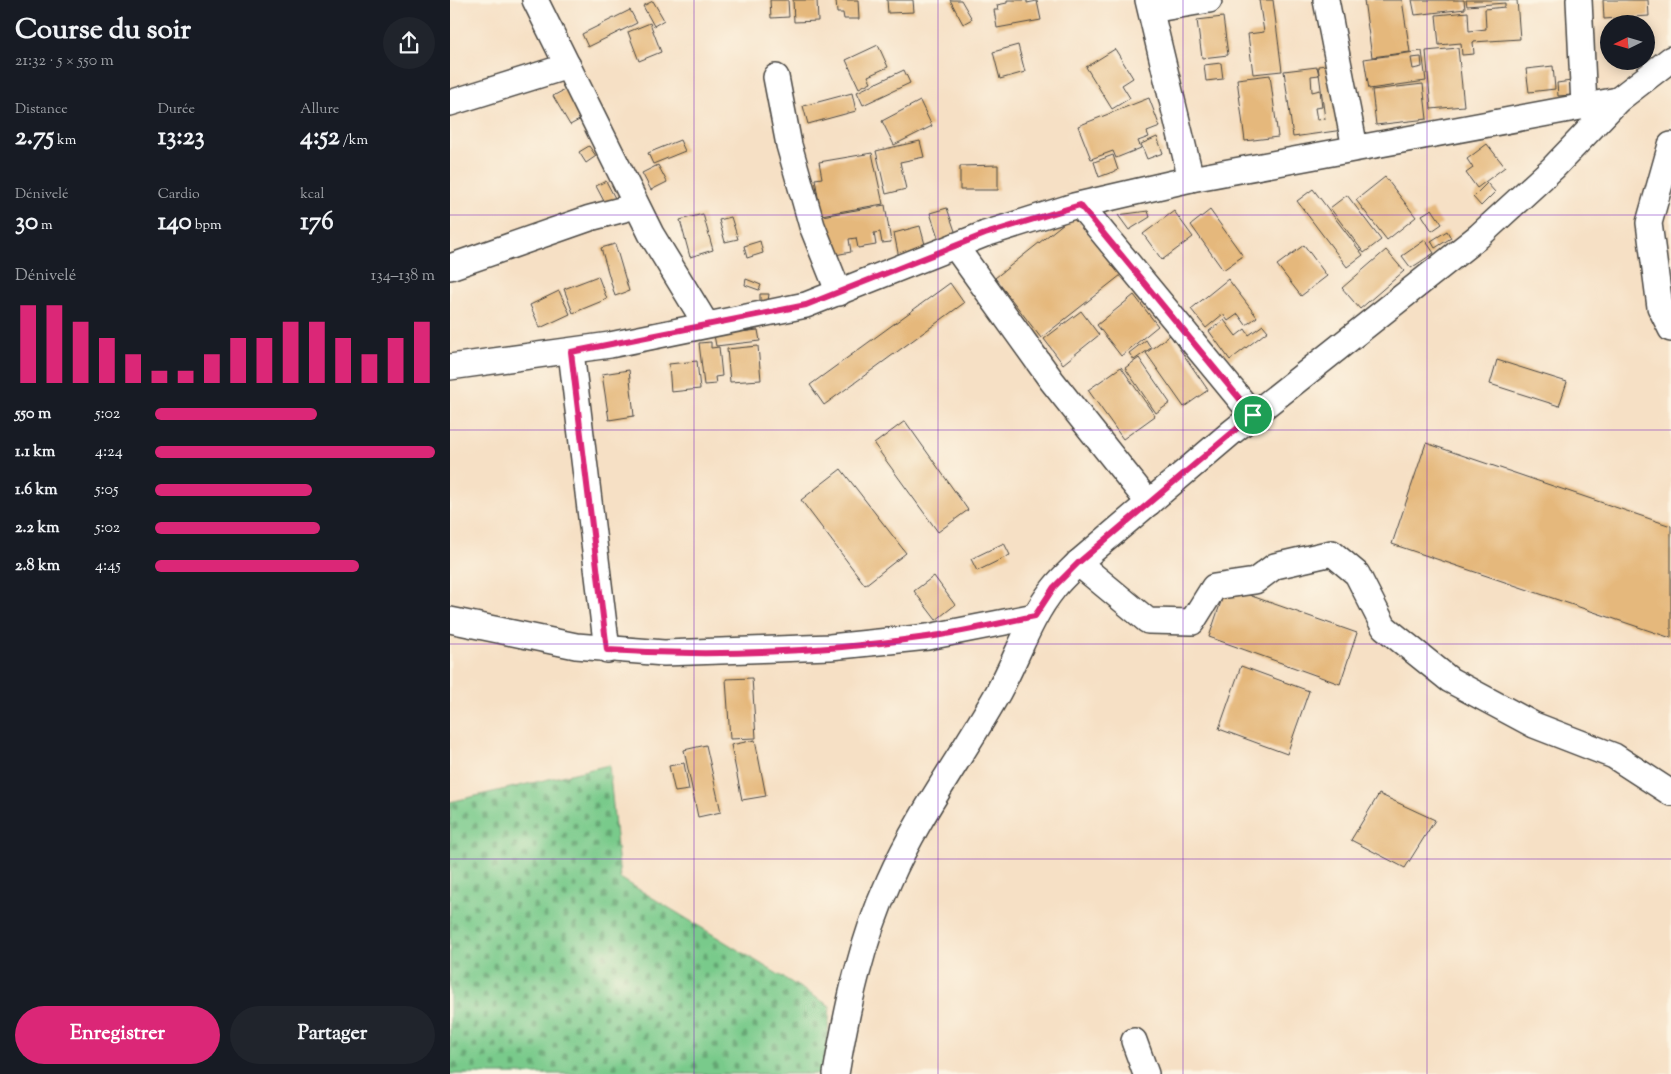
<!DOCTYPE html>
<html lang="fr">
<meta charset="utf-8">
<style>
body{margin:0;font-family:"Sorts Mill Goudy",serif;background:#20242c;color:#f1f3f6;height:100vh;display:flex;flex-direction:column;font-size:19px;white-space:nowrap}
*{box-sizing:border-box;margin:0}
p{font-size:16px;color:#9ea1a6}
.icon{flex:none;width:28px;height:28px;fill:none;stroke:currentColor;stroke-width:2;stroke-linecap:round;stroke-linejoin:round}
.map{position:relative;flex:1;overflow:hidden}
.side{display:flex;flex-direction:column;background:#171b24;width:450px}
.side>*{flex:none}
.needle{width:32px;rotate:265deg}
.controls{position:absolute;left:1150px;top:15px;display:grid;gap:10px}
.controls a{display:grid;place-items:center;width:55px;height:55px;border-radius:50%;background:#171b24;box-shadow:0 2px 12px #0003;font-size:25px}
.pin{position:absolute;display:grid;place-items:center;width:42px;height:42px;color:#fff;margin:-21px;border:2px solid #fff;border-radius:50%;box-shadow:0 1px 5px #0007}
.round{display:grid;place-items:center;flex:none;width:52px;height:52px;border-radius:26px;background:#20242c}
.overview{display:flex;align-items:center;justify-content:space-between;height:85px;padding:0 15px}
h1{font-size:28px;font-weight:700;line-height:38px}
.metrics{display:grid;grid-template-columns:repeat(3,1fr);gap:8px;height:85px;padding:5px 15px}
.metrics div{display:grid;align-content:center}
.metrics b{font-size:25px;font-weight:700}
.metrics small{font-size:14px;font-weight:400}
.metrics p{font-size:14px}
.chart{height:140px;padding:10px 15px}
.chart p{display:flex;justify-content:space-between}
.chart svg{width:100%;height:90px;margin-top:5px;stroke:#db2777;stroke-width:6}
.cta{display:flex;gap:10px;margin-top:auto;padding:10px 15px}
.cta a{flex:1;height:58px;border-radius:30px;background:#db2777;color:#fff;font-size:20px;font-weight:700;line-height:58px;text-align:center}
.cta a+a{background:#20242c;color:#f1f3f6}
ul{padding:0 15px;list-style:none;font-size:16px}
li{display:grid;grid-template-columns:80px 60px 1fr;align-items:center;height:38px}
li i{height:12px;border-radius:6px;background:#db2777}
main{display:flex;flex:1;min-height:0}
.map>svg:first-child{display:block}
.cemetery{fill:url(#cemetery-stones);stroke:#527a5b}
.building{fill:#e5b87c;fill-rule:evenodd}
.lines{fill:none;stroke-linecap:round;stroke-linejoin:round}
.minor-casing{stroke:#494642;stroke-width:28}
.minor{stroke:#fff;stroke-width:25}
.route-casing{stroke:#fff;stroke-width:10}
.route{stroke:#db2777;stroke-width:6}
.grid{fill:none;stroke:#7b2cbf;stroke-width:1;stroke-opacity:0.55}
</style>
<main>
<section class="side">
<div class="overview"><div><h1>Course du soir</h1><p>21:32 · 5 × 550 m</p></div><a class="round"><svg class="icon" aria-label="share" viewBox="0 0 24 24"><path d="M12 15V3M7 8l5-5 5 5M5 13v7h14v-7"/></svg></a></div>
<div class="metrics">
<div><p>Distance</p><b>2.75<small> km</small></b></div>
<div><p>Durée</p><b>13:23</b></div>
<div><p>Allure</p><b>4:52<small> /km</small></b></div>
</div>
<div class="metrics">
<div><p>Dénivelé</p><b>30<small> m</small></b></div>
<div><p>Cardio</p><b>140<small> bpm</small></b></div>
<div><p>kcal</p><b>176</b></div>
</div>
<div class="chart"><p><span>Dénivelé</span>134–138 m</p>
<svg viewBox="0 0 160 44" preserveAspectRatio="none"><path d="M5 44V6M15 44V6M25 44V14M35 44V22M45 44V30M55 44V38M65 44V38M75 44V30M85 44V22M95 44V22M105 44V14M115 44V14M125 44V22M135 44V30M145 44V22M155 44V14"/></svg>
</div>
<ul>
<li><b>550 m</b>5:02<i style="width:58%"></i></li>
<li><b>1.1 km</b>4:24<i style="width:100%"></i></li>
<li><b>1.6 km</b>5:05<i style="width:56%"></i></li>
<li><b>2.2 km</b>5:02<i style="width:59%"></i></li>
<li><b>2.8 km</b>4:45<i style="width:73%"></i></li>
</ul>
<div class="cta"><a>Enregistrer</a><a>Partager</a></div>
</section>
<div class="map">
<svg width="1221" height="1074" viewBox="0 0 1221 1074">
<defs>
<pattern id="cemetery-stones" width="16" height="16" patternUnits="userSpaceOnUse" patternTransform="scale(1.25)"><rect width="16" height="16" fill="#79ca8b"/><path d="M2 7V4a2 2 0 0 1 4 0v3zM10 15v-3a2 2 0 0 1 4 0v3z" fill="#63a472"/></pattern>
</defs>
<rect width="100%" height="100%" fill="#fcf5e5"/>
<filter id="ink" filterUnits="userSpaceOnUse"><feTurbulence type="fractalNoise" baseFrequency=".02" numOctaves="2"/><feDisplacementMap in="SourceGraphic" scale="10" xChannelSelector="R" yChannelSelector="G"/><feConvolveMatrix kernelMatrix="1 2 1 2 8 2 1 2 1" color-interpolation-filters="sRGB"/></filter>
<filter id="wash" filterUnits="userSpaceOnUse"><feTurbulence type="fractalNoise" baseFrequency=".0096" numOctaves="4" result="noise"/><feDisplacementMap in="SourceGraphic" scale="20" xChannelSelector="R" yChannelSelector="G"/><feGaussianBlur stdDeviation="1.12" result="paint"/><feColorMatrix in="noise" values="0 0 0 0 0 0 0 0 0 0 0 0 0 0 0 0 0 1.4 0 .05"/><feComposite in="paint" operator="in"/></filter>
<g filter="url(#wash)">
<rect width="100%" height="100%" fill="#f6e0c5"/>
<path class="cemetery" d="M 159,765 L 170,878 L 380,1006 L 375,1074 L 0,1074 L 0,802 Z"/>
<g id="blocks">
<g class="building">
<path d="M 320,0 L 338,0 L 339,17 L 321,18 Z"/>
<path d="M 343,0 L 367,0 L 368,21 L 344,22 Z"/>
<path d="M 386,0 L 408,0 L 409,19 L 394,19 L 393,13 L 387,13 Z"/>
<path d="M 437,0 L 463,0 L 464,12 L 438,13 Z"/>
<path d="M 500,0 L 511,0 L 522,19 L 513,24 Z"/>
<path d="M 557,0 L 577,0 L 577,3 L 587,1 L 591,20 L 547,28 L 544,10 L 548,10 L 547,5 L 557,3 Z"/>
<path d="M 809,0 L 823,0 L 832,71 L 803,74 L 798,34 L 814,32 Z"/>
<path d="M 914,0 L 952,0 L 960,52 L 922,57 Z"/>
<path d="M 962,0 L 1014,0 L 1015,9 L 965,15 Z"/>
<path d="M 1016,0 L 1067,0 L 1070,39 L 1023,42 L 1024,54 L 1012,55 L 1011,43 L 989,45 L 986,15 L 1018,12 L 1019,31 L 1036,29 L 1035,9 L 1055,7 L 1055,3 L 1017,6 Z"/>
<path d="M 1153,0 L 1198,0 L 1199,16 L 1154,19 Z"/>
<path d="M 203,1 L 214,20 L 204,26 L 193,6 Z"/>
<path d="M 180,10 L 187,23 L 138,47 L 132,34 Z"/>
<path d="M 773,17 L 778,55 L 752,58 L 747,20 Z"/>
<path d="M 200,23 L 211,52 L 189,61 L 178,32 Z"/>
<path d="M 428,45 L 438,67 L 418,76 L 421,82 L 409,88 L 396,60 Z"/>
<path d="M 568,45 L 575,72 L 550,79 L 543,52 Z"/>
<path d="M 1008,48 L 1014,106 L 981,109 L 976,51 Z"/>
<path d="M 665,49 L 683,78 L 672,85 L 680,98 L 662,109 L 636,67 Z"/>
<path d="M 972,51 L 976,81 L 919,89 L 914,59 ZM 971,57 L 972,67 L 963,69 L 961,58 Z"/>
<path d="M 771,63 L 773,79 L 756,81 L 754,65 Z"/>
<path d="M 884,64 L 893,130 L 843,137 L 834,71 L 867,67 L 869,75 L 861,76 L 862,92 L 870,90 L 872,107 L 865,108 L 867,120 L 875,119 L 868,66 Z"/>
<path d="M 1103,66 L 1105,89 L 1079,92 L 1076,69 Z"/>
<path d="M 454,70 L 460,83 L 413,105 L 407,92 Z"/>
<path d="M 820,75 L 828,137 L 795,141 L 787,79 Z"/>
<path d="M 1121,81 L 1122,95 L 1108,96 L 1107,83 Z"/>
<path d="M 973,84 L 977,119 L 926,125 L 922,90 Z"/>
<path d="M 116,89 L 133,118 L 120,125 L 103,96 Z"/>
<path d="M 402,93 L 406,111 L 358,124 L 353,106 Z"/>
<path d="M 699,98 L 710,127 L 697,132 L 699,137 L 688,141 L 691,148 L 666,158 L 663,151 L 641,159 L 628,126 Z"/>
<path d="M 470,101 L 482,126 L 444,145 L 432,121 Z"/>
<path d="M 707,137 L 713,153 L 697,159 L 691,144 Z"/>
<path d="M 230,140 L 235,151 L 203,164 L 198,153 Z"/>
<path d="M 470,141 L 474,157 L 450,162 L 456,189 L 436,194 L 426,151 Z"/>
<path d="M 1037,144 L 1055,167 L 1027,188 L 1016,173 L 1023,168 L 1017,159 Z"/>
<path d="M 139,146 L 146,156 L 136,163 L 129,152 Z"/>
<path d="M 422,153 L 433,204 L 371,215 L 365,179 L 372,178 L 369,162 Z"/>
<path d="M 663,155 L 668,170 L 649,177 L 644,162 Z"/>
<path d="M 208,165 L 217,182 L 201,190 L 192,173 Z"/>
<path d="M 548,165 L 548,190 L 510,190 L 510,166 Z"/>
<path d="M 935,177 L 966,217 L 937,240 L 906,200 Z"/>
<path d="M 156,181 L 166,200 L 156,205 L 146,186 Z"/>
<path d="M 1037,183 L 1045,192 L 1031,206 L 1023,197 Z"/>
<path d="M 863,189 L 913,255 L 897,267 L 847,201 Z"/>
<path d="M 897,195 L 931,240 L 914,253 L 880,208 Z"/>
<path d="M 435,205 L 441,242 L 432,243 L 430,232 L 424,233 L 426,245 L 408,248 L 406,238 L 399,239 L 401,252 L 385,255 L 378,249 L 372,216 Z"/>
<path d="M 497,208 L 507,237 L 490,243 L 480,213 Z"/>
<path d="M 982,209 L 992,224 L 982,231 L 972,215 Z"/>
<path d="M 760,210 L 793,256 L 773,270 L 741,225 Z"/>
<path d="M 698,211 L 700,217 L 679,230 L 668,215 Z"/>
<path d="M 724,211 L 743,237 L 712,260 L 693,234 Z"/>
<path d="M 253,214 L 263,250 L 240,257 L 230,220 Z"/>
<path d="M 624,215 L 671,275 L 591,338 L 545,278 Z"/>
<path d="M 281,217 L 288,239 L 275,242 L 269,220 Z"/>
<path d="M 470,226 L 477,252 L 449,258 L 444,233 Z"/>
<path d="M 997,231 L 1001,238 L 985,248 L 981,241 Z"/>
<path d="M 975,240 L 984,253 L 961,268 L 952,256 Z"/>
<path d="M 310,241 L 313,253 L 297,258 L 294,246 Z"/>
<path d="M 165,244 L 179,291 L 165,296 L 151,248 Z"/>
<path d="M 854,245 L 877,276 L 851,296 L 827,265 Z"/>
<path d="M 936,250 L 954,271 L 910,309 L 892,288 Z"/>
<path d="M 148,276 L 157,299 L 123,313 L 114,289 Z"/>
<path d="M 296,279 L 311,285 L 309,290 L 295,285 Z"/>
<path d="M 778,279 L 807,317 L 796,325 L 788,314 L 778,321 L 773,314 L 756,328 L 741,309 Z"/>
<path d="M 500,283 L 514,303 L 374,405 L 360,385 Z"/>
<path d="M 109,291 L 120,314 L 90,328 L 80,305 Z"/>
<path d="M 310,294 L 319,294 L 318,301 L 310,301 Z"/>
<path d="M 684,295 L 708,326 L 671,356 L 647,325 Z"/>
<path d="M 631,311 L 649,335 L 613,364 L 594,339 Z"/>
<path d="M 774,320 L 786,336 L 795,329 L 799,335 L 813,325 L 818,331 L 780,360 L 759,331 Z"/>
<path d="M 308,330 L 310,341 L 266,346 L 264,335 Z"/>
<path d="M 720,335 L 758,390 L 734,407 L 696,353 Z"/>
<path d="M 696,340 L 701,348 L 684,360 L 679,353 Z"/>
<path d="M 261,342 L 261,348 L 269,347 L 272,376 L 265,377 L 266,384 L 254,385 L 249,343 Z"/>
<path d="M 308,346 L 311,380 L 280,382 L 277,349 Z"/>
<path d="M 689,358 L 720,403 L 706,413 L 675,368 Z"/>
<path d="M 1047,360 L 1117,382 L 1109,406 L 1040,384 Z"/>
<path d="M 247,361 L 250,389 L 221,392 L 219,364 Z"/>
<path d="M 671,367 L 705,416 L 673,439 L 638,390 Z"/>
<path d="M 179,370 L 184,416 L 159,420 L 152,374 Z"/>
<path d="M 455,421 L 518,510 L 488,532 L 424,444 Z"/>
<path d="M 976,443 L 1221,526 L 1221,638 L 942,544 Z"/>
<path d="M 391,469 L 456,553 L 415,585 L 351,500 Z"/>
<path d="M 554,543 L 560,555 L 527,571 L 521,559 Z"/>
<path d="M 484,576 L 505,605 L 486,620 L 464,591 Z"/>
<path d="M 776,587 L 907,633 L 890,684 L 759,637 Z"/>
<path d="M 791,666 L 859,691 L 837,754 L 769,729 Z"/>
<path d="M 302,678 L 306,738 L 280,739 L 276,679 Z"/>
<path d="M 305,740 L 316,796 L 292,800 L 281,745 Z"/>
<path d="M 256,745 L 271,812 L 248,817 L 234,750 Z"/>
<path d="M 234,763 L 239,790 L 225,792 L 219,766 Z"/>
<path d="M 929,794 L 985,820 L 955,868 L 901,840 Z"/>
</g>
</g>
</g>
<g filter="url(#ink)">
<use href="#blocks" fill-opacity="0" stroke="#494642" stroke-width="1"/>
<g class="lines">
<g class="minor-casing">
<g id="minor">
<path d="M 85,0 L 201,234 L 256,324"/>
<path d="M 698,0 L 741,179"/>
<path d="M 876,0 L 905,148"/>
<path d="M 1129,0 L 1134,106"/>
<path d="M 701,10 L 759,0"/>
<path d="M 326,77 L 339,145 L 362,226 L 389,293"/>
<path d="M 0,103 L 118,66"/>
<path d="M 1221,145 L 1199,223 L 1210,307 L 1221,329"/>
<path d="M 630,205 L 803,415"/>
<path d="M 505,246 L 602,381 L 699,503"/>
<path d="M 0,267 L 140,218 L 186,206"/>
<path d="M 121,352 L 157,650"/>
<path d="M 0,367 L 160,345 L 356,305 L 535,234 L 624,206 L 741,179 L 1168,100"/>
<path d="M 628,563 L 698,621 L 742,622 L 764,587 L 805,581 L 825,566 L 882,553 L 907,574 L 934,627 L 1000,680 L 1084,725 L 1164,756 L 1221,793"/>
<path d="M 0,620 L 126,646 L 214,653 L 380,647 L 478,637 L 585,616"/>
<path d="M 684,1041 L 696,1074"/>
<path d="M 386,1074 C 397,1008 411,943 439,881 C 467,817 510,759 545,698 C 566,662 578,620 604,588 C 611,579 620,571 628,563 L 782,432 L 1029,236 L 1103,168 L 1168,100 L 1221,59"/>
</g>
</g>
<use href="#minor" class="minor"/>
</g>
</g>
<g class="lines" filter="url(#ink)">
<g class="route-casing">
<path id="route" d="M 630,205 L 803,415 L 628,563 L 604,587 L 585,616 C 549,623 513,632 477,637 C 373,652 262,657 157,650 L 121,352 L 356,305 L 535,234 Z"/>
</g>
<use href="#route" class="route"/>
</g>
<path class="grid" d="M 244,0 L 244,1074M 488,0 L 488,1074M 733,0 L 733,1074M 977,0 L 977,1074M 0,215 L 1221,215M 0,430 L 1221,430M 0,644 L 1221,644M 0,859 L 1221,859"/>
</svg>
<div class="controls">
<a><svg class="needle" viewBox="-14 -14 28 28"><path d="M0-13l5 13h-10z" fill="#e53935"/><path d="M0 13l5-13h-10z" fill="#9ea1a6"/></svg></a>
</div>
<div class="pin" style="left:803px;top:415px;background:#1e9e55"><svg class="icon" aria-label="arrive" viewBox="0 0 24 24"><path d="M6 21V4h12l-3 4 3 4H6"/></svg></div>
</div>
</main>
